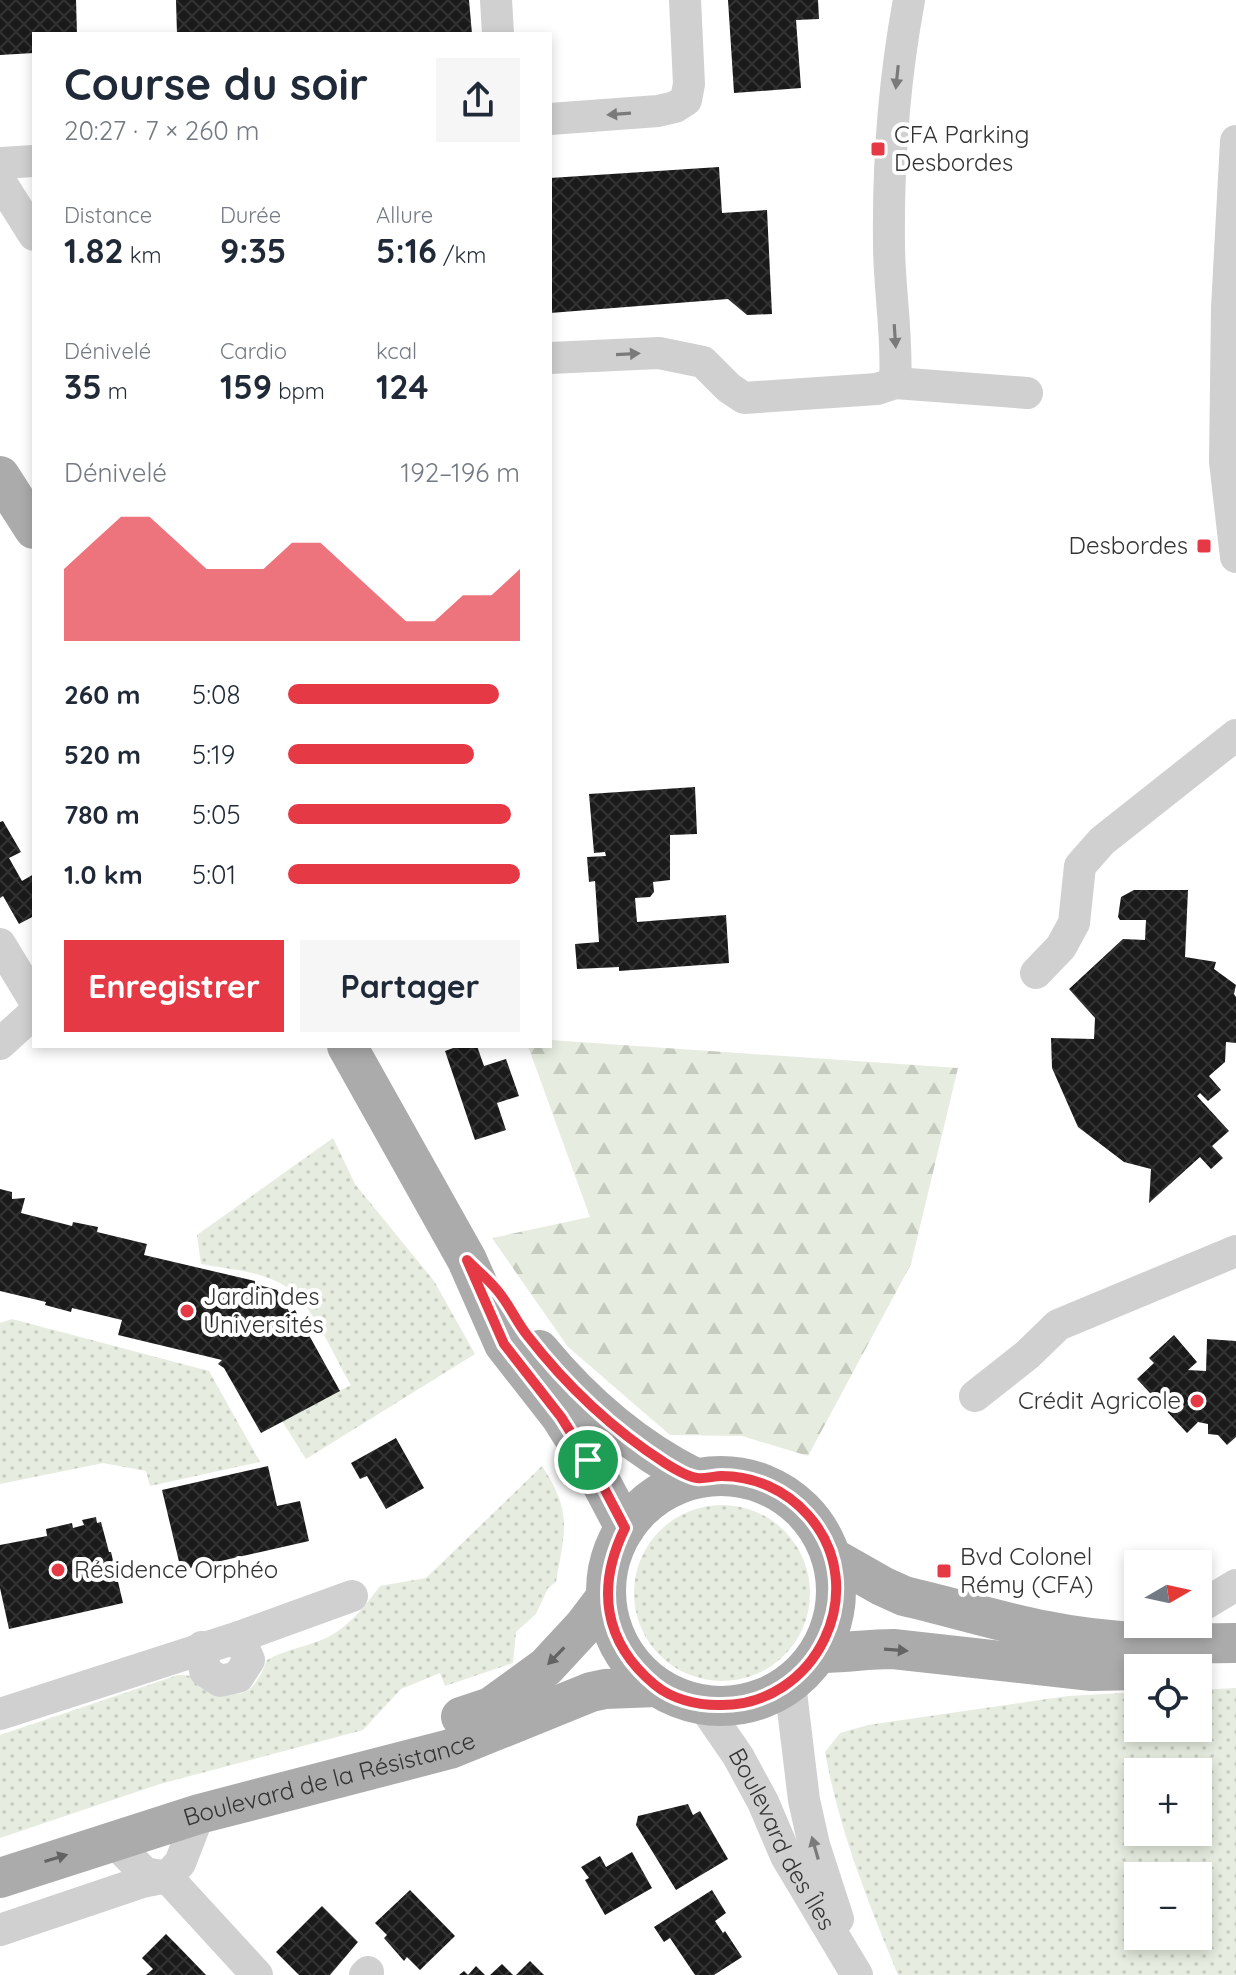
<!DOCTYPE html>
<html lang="fr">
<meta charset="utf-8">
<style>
body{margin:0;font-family:Quicksand,sans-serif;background:#f6f6f7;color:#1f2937;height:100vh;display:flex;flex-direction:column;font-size:30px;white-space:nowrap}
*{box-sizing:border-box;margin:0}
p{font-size:26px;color:#747a83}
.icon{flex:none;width:44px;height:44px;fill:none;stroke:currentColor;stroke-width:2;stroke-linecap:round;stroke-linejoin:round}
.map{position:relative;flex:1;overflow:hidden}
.side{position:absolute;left:32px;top:32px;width:520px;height:1016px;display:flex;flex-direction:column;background:#fff;border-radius:0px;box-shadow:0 4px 12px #0003}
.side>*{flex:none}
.needle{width:52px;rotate:81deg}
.fabs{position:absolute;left:1124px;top:1550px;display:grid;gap:16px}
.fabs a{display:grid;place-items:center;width:88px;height:88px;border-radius:0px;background:#fff;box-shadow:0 4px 12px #0003;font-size:40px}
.pin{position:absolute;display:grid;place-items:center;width:68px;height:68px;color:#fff;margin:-34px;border:4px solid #fff;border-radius:50%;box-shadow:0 2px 8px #0007}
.round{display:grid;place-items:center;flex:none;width:84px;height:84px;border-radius:0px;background:#f6f6f7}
.headline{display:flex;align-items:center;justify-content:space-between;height:136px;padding:0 32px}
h1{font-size:44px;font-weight:700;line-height:60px}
.figures{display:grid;grid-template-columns:repeat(3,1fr);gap:12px;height:136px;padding:8px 32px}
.figures div{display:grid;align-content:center}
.figures b{font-size:34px;font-weight:700}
.figures small{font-size:22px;font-weight:400}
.figures p{font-size:22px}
.chart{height:224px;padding:16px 32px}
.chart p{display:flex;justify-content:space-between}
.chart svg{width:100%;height:144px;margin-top:8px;fill:#e63946;opacity:.7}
.button{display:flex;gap:16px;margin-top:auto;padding:16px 32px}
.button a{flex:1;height:92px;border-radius:0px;background:#e63946;color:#fff;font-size:32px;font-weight:700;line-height:92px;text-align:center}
.button a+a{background:#f6f6f7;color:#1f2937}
ul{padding:0 32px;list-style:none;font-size:26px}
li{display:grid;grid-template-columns:128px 96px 1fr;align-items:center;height:60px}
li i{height:20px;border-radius:10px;background:#e63946}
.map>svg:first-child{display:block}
.grass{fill:url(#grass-dots);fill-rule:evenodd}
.forest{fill:url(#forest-firs)}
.building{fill:url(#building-cross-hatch)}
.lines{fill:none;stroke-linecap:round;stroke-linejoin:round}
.minor{stroke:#d0d0d0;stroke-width:32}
.major{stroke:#ababab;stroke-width:40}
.oneway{fill:#7a7a7a}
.oneway2{fill:#636363}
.route-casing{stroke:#fff;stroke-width:16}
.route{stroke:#e63946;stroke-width:10}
.poi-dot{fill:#e63946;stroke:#fff;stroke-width:3}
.labels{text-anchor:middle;stroke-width:8;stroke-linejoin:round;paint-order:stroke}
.poi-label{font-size:24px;fill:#333;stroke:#fff;text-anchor:start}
.street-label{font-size:24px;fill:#333;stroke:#fff}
</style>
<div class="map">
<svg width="1236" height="1975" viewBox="0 0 1236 1975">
<defs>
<pattern id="grass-dots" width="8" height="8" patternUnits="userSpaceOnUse" patternTransform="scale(2)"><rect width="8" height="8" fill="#e6ecdf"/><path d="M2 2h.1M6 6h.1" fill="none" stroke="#c6cbc0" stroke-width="1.8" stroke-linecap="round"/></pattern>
<pattern id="forest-firs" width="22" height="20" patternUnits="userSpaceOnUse" patternTransform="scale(2)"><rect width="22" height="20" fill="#e6ecdf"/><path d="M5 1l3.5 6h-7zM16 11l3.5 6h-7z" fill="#c6cbc0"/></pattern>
<pattern id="building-cross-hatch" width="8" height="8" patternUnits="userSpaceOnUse" patternTransform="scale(2)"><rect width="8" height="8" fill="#1a1a1a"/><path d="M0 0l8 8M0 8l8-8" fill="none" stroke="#333"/></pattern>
</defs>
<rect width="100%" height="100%" fill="#fff"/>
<g class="grass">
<path d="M 333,1138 L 355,1184 L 434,1281 L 475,1354 L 306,1459 L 282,1421 L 351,1385 C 334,1357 313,1304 285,1286 C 262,1271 227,1269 201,1264 L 197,1235 Z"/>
<path d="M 12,1319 L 209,1371 L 260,1462 L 150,1486 L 146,1471 L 103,1463 L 0,1484 L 0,1323 Z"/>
<path d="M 542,1466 C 573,1514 565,1529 556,1582 L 548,1588 L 536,1614 L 516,1632 L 513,1663 L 445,1686 L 440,1673 L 401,1689 L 363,1730 L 160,1784 L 0,1838 L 0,1735 L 178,1675 C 214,1672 241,1728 267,1660 C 286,1649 307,1647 326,1638 C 349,1627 365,1606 380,1586 L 426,1578 Z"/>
<circle cx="722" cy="1593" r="88"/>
<path d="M 1236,1688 L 1236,1975 L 898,1975 C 868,1902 839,1830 825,1752 L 840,1733 L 868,1725 L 1068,1696 L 1138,1692 L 1138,1728 L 1198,1728 L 1198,1690 ZM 1198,1772 L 1198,1832 L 1138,1832 L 1138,1772 ZM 1198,1876 L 1198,1936 L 1138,1936 L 1138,1876 Z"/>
</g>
<path class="forest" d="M 550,1040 L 958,1068 L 911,1264 L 808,1456 L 742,1436 L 670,1435 L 568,1347 L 492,1238 L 590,1217 L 528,1046 L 550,1046 Z"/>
<g class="building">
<path d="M 0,0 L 76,0 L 77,34 L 34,34 L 34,53 L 0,55 Z"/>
<path d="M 176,0 L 469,0 L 472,34 L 177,34 Z"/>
<path d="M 728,0 L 818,0 L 819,19 L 796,20 L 801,88 L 734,93 Z"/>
<path d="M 719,167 L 722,213 L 767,210 L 772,314 L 747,315 L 728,299 L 550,313 L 550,178 Z"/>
<path d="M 695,787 L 697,834 L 670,835 L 670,880 L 653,882 L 654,892 L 650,897 L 635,898 L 637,922 L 726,915 L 729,963 L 619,971 L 619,967 L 577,969 L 575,944 L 599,942 L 595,881 L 589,882 L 587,857 L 606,856 L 605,852 L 594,853 L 589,794 Z"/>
<path d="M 3,821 L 21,852 L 9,858 L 22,881 L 34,874 L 34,916 L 19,924 L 3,896 L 0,898 L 0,822 Z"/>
<path d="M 1134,890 L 1188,890 L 1185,957 L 1216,962 L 1214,969 L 1236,985 L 1234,994 L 1236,997 L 1236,1043 L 1226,1042 L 1225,1062 L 1209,1076 L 1221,1090 L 1208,1101 L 1200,1093 L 1197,1096 L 1229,1131 L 1212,1146 L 1223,1158 L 1211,1169 L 1200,1157 L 1149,1203 L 1151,1169 L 1124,1162 L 1078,1127 L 1052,1068 L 1051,1038 L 1094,1039 L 1095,1018 L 1069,989 L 1123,939 L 1145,940 L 1146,920 L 1120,920 L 1118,917 L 1121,897 Z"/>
<path d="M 459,1046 L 477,1046 L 484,1066 L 506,1059 L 519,1096 L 497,1103 L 506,1130 L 475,1140 L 445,1051 Z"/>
<path d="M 0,1189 L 12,1192 L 12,1199 L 25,1198 L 21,1213 L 72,1226 L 73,1222 L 98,1227 L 97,1232 L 147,1244 L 144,1255 L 255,1281 L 255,1284 L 277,1290 L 290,1313 L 295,1310 L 340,1391 L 261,1433 L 224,1368 L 218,1364 L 222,1360 L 118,1335 L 122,1320 L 72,1308 L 71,1312 L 45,1305 L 46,1302 L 0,1291 Z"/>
<path d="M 1174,1335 L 1197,1362 L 1188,1370 L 1206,1371 L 1207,1339 L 1236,1341 L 1236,1437 L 1227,1445 L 1218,1435 L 1208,1434 L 1208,1424 L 1198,1422 L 1187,1433 L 1137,1379 L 1154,1363 L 1149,1358 Z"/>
<path d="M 396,1438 L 424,1488 L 386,1509 L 367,1476 L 360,1479 L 351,1463 Z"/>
<path d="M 268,1466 L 277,1506 L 300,1501 L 309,1541 L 181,1570 L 162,1490 Z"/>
<path d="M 96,1517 L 97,1523 L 101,1522 L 109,1552 L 111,1552 L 123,1603 L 9,1629 L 0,1588 L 0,1545 L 47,1536 L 46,1529 L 72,1523 L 73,1528 L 84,1525 L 82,1520 Z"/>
<path d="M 688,1804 L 693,1815 L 700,1811 L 728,1859 L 676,1890 L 636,1825 L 638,1816 Z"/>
<path d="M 632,1852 L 652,1888 L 605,1915 L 585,1880 L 589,1878 L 581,1867 L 600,1856 L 606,1867 Z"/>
<path d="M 410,1890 L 455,1936 L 420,1970 L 407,1957 L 404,1961 L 384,1938 L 387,1935 L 375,1923 Z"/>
<path d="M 712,1890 L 726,1913 L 715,1921 L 723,1933 L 725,1931 L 742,1957 L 714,1975 L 695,1975 L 670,1938 L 664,1942 L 654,1927 Z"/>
<path d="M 322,1906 L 358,1942 L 330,1975 L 299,1975 L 276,1952 Z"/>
<path d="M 166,1934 L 177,1945 L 206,1975 L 146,1975 L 153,1969 L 142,1958 Z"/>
<path d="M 530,1961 L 544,1975 L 516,1975 Z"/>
<path d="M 502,1964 L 513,1975 L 490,1975 Z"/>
<path d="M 476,1966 L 485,1975 L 459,1975 L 464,1971 L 468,1975 Z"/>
</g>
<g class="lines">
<g class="minor">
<path d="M 496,0 L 498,34"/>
<path d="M 909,0 C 894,81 888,161 889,243 C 889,290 898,336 895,383 L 1027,393"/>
<path d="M 550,119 L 658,111 L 675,107 L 686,100 L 689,84 L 685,0"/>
<path d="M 1236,141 L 1227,308 L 1225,462 L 1236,557"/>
<path d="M 0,163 L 34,161"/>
<path d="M 0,181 L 34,235"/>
<path d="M 550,358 L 659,353 L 703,362 L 729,388 L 744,398 L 877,389 L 895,383"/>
<path d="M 0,944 L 34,1000"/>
<path d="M 1036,973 L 1061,947 L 1074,923 L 1080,866 L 1102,841 L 1236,735"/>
<path d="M 0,1044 L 34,1013"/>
<path d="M 975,1396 L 1027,1355 L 1058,1325 L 1236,1251"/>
<path d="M 1198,1608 L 1236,1585"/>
<path d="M 202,1647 L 205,1671 L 220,1681 L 238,1677 L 249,1660 L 239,1637"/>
<path d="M 790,1684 L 804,1800 L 814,1845 L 838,1919"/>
<path id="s1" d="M 703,1705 L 738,1756 L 763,1802 L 786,1856 L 857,1975"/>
<path d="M 0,1714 L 239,1637 L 352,1596"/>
<path d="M 113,1841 L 145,1873 L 167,1877 L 257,1975"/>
<path d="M 0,1930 L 142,1882 L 167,1877 L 180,1863 L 199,1814"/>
<path d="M 365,1975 L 368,1972"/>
</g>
<g class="major">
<path d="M 0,476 L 34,529"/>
<path d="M 347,1046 L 467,1260 L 504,1344 L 561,1417 L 595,1471 L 625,1528"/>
<path d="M 539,1350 C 582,1402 635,1448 695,1478"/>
<circle cx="721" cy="1591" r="115"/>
<path d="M 831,1557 L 882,1586 L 904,1596 C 952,1607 999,1622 1047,1631 C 1109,1644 1173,1644 1236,1643"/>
<path d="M 819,1653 C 844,1653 868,1649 893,1649 L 1092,1671 L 1138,1670"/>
<path d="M 461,1717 L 491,1707 L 546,1667 L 584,1626 L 606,1597"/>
<path id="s2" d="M 0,1878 L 199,1814 L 450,1749 L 591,1692 L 605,1689 L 657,1687"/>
</g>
</g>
<defs><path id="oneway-solid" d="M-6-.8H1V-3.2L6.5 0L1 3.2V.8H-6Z" transform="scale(2)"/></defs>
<g class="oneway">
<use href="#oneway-solid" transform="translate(897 77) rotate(96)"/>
<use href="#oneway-solid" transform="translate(619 114) rotate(176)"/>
<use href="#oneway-solid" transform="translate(895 336) rotate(86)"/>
<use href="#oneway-solid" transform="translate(628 354) rotate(-3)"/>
<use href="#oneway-solid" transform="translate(815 1848) rotate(-106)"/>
</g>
<g class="oneway2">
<use href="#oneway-solid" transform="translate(896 1650) rotate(4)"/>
<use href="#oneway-solid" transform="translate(556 1656) rotate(134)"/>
<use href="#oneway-solid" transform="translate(56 1858) rotate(-17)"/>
</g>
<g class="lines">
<g class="route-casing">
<path id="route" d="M 467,1260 C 477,1270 488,1279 497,1290 C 509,1304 516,1321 527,1335 C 565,1384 612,1429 665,1463 C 673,1468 688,1477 697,1478 C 705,1479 714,1476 722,1476 C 754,1476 786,1490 808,1515 C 874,1589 816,1708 718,1705 C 696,1705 672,1699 655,1685 C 603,1642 596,1587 625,1528 L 595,1471 L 561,1417 L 504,1344 Z"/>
</g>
<use href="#route" class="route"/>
</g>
<g class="poi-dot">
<rect x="870" y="141" width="16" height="16" rx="4"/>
<rect x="1196" y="538" width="16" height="16" rx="4"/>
<circle cx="187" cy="1311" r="8"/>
<circle cx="1197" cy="1401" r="8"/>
<circle cx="58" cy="1570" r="8"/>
<rect x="936" y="1563" width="16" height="16" rx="4"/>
</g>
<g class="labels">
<g class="poi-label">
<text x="894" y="143">CFA Parking<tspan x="894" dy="28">Desbordes</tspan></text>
<text x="1188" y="554" text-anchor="end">Desbordes</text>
<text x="203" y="1305">Jardin des<tspan x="203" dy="28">Universités</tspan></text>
<text x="1181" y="1409" text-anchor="end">Crédit Agricole</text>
<text x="960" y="1565">Bvd Colonel<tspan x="960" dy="28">Rémy (CFA)</tspan></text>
<text x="74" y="1578">Résidence Orphéo</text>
</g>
<g class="street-label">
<text dy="8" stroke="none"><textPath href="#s2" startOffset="344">Boulevard de la Résistance</textPath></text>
<text dy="8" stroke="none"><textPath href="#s1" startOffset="156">Boulevard des Îles</textPath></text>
</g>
</g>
</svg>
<div class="fabs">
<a><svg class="needle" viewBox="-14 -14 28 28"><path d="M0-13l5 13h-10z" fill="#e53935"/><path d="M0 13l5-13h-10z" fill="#747a83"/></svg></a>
<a><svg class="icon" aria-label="locate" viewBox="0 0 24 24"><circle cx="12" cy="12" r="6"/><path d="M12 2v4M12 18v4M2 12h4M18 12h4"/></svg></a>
<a>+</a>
<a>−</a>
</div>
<div class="pin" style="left:588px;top:1460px;background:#1e9e55"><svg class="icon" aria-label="arrive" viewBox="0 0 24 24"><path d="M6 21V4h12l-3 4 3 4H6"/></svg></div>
<section class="side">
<div class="headline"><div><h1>Course du soir</h1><p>20:27 · 7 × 260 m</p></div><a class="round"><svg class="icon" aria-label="share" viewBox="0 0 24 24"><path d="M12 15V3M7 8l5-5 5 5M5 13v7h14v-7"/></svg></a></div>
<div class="figures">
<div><p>Distance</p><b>1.82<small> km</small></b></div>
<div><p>Durée</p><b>9:35</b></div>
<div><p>Allure</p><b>5:16<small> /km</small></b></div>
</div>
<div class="figures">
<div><p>Dénivelé</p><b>35<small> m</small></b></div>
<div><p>Cardio</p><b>159<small> bpm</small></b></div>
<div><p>kcal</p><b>124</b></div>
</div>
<div class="chart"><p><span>Dénivelé</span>192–196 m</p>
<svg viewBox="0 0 160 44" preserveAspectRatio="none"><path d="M0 44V22L10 14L20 6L30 6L40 14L50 22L60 22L70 22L80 14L90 14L100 22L110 30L120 38L130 38L140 30L150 30L160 22V44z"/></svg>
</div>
<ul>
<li><b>260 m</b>5:08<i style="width:91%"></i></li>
<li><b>520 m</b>5:19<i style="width:80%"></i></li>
<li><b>780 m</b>5:05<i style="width:96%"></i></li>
<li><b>1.0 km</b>5:01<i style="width:100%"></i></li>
</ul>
<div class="button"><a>Enregistrer</a><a>Partager</a></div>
</section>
</div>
